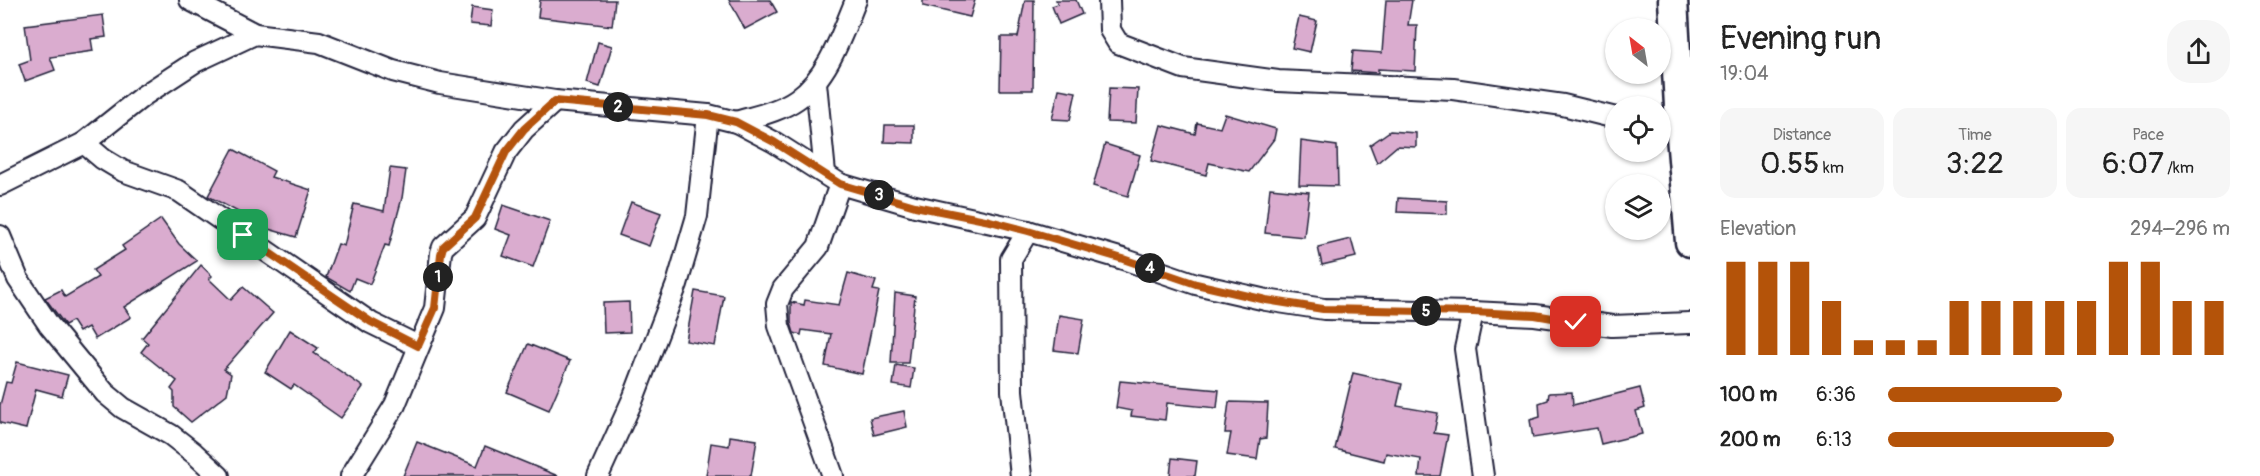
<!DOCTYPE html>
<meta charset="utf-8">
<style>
body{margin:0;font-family:Pangolin,sans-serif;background:#f6f6f6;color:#222;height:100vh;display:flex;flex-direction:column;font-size:22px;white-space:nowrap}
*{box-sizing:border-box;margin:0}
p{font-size:20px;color:#767676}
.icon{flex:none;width:33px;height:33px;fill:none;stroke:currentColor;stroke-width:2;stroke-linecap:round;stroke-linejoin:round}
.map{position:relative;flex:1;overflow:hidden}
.side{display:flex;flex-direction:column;background:#fff;width:570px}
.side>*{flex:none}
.needle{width:39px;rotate:329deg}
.buttons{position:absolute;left:1605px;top:18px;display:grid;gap:12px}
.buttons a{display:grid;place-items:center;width:66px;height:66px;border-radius:50%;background:#fff;box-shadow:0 2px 4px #0004;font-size:30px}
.pin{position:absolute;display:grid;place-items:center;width:51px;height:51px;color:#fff;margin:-26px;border-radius:12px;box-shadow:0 3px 9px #0006}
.km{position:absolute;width:30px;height:30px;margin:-15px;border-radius:50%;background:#222;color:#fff;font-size:16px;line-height:30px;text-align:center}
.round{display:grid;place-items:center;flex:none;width:63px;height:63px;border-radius:24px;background:#f6f6f6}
.headline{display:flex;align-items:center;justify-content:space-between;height:102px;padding:0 30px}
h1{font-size:33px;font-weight:600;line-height:45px}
.stats{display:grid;grid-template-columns:repeat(3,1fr);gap:9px;height:102px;padding:6px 30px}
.stats div{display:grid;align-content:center;border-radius:15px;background:#f6f6f6;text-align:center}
.stats b{font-size:30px;font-weight:600}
.stats small{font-size:16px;font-weight:400}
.stats p{font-size:16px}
.chart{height:168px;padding:12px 30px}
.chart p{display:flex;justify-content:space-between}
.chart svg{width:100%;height:108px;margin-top:6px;stroke:#b45309;stroke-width:6}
ul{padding:0 30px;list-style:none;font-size:20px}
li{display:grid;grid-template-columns:96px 72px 1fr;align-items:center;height:45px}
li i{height:15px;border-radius:8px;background:#b45309}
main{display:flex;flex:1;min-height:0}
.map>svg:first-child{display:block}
.building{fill:#daaccf;stroke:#22223b;stroke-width:1.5}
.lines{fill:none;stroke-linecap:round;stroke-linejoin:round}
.street-casing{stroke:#22223b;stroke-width:24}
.secondary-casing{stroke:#22223b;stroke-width:33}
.street{stroke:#fff;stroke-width:20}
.secondary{stroke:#fff;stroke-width:28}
.route-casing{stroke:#fff;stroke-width:12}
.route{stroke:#b45309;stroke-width:8}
</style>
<main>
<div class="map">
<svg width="1690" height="476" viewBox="0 0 1690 476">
<rect width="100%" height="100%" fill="#fff"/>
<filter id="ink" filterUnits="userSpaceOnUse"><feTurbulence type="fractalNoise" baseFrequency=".0167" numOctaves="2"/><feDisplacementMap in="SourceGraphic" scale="12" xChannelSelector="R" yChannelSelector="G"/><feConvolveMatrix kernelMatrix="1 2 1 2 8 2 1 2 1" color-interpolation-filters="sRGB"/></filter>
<g filter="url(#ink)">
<g class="building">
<path d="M 540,0 L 615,0 L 612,26 L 538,17 Z"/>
<path d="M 729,0 L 770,0 L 777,12 L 745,29 Z"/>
<path d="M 923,0 L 975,0 L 970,17 L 923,6 Z"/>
<path d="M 1025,0 L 1034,0 L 1033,90 L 1000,90 L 1001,37 L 1018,37 Z"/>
<path d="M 1056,0 L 1076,0 L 1082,14 L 1059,24 L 1052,6 L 1058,4 Z"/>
<path d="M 1386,0 L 1412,0 L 1408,25 L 1417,25 L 1415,71 L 1378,69 L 1378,73 L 1351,71 L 1353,51 L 1382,53 Z"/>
<path d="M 472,7 L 493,10 L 491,26 L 470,24 Z"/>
<path d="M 103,15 L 106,37 L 91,39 L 93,51 L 50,57 L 55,70 L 25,81 L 19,64 L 30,60 L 25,25 Z"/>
<path d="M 1299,17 L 1317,21 L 1310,52 L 1292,48 Z"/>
<path d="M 598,42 L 612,46 L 600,87 L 587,83 Z"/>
<path d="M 1109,88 L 1138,89 L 1136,123 L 1107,122 Z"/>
<path d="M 1059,89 L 1076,92 L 1070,120 L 1052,119 Z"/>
<path d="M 1225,114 L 1276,129 L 1274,139 L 1249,172 L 1209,163 L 1206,175 L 1151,161 L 1161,125 L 1195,134 L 1197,123 L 1220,128 Z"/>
<path d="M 885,125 L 914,125 L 914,143 L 884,142 Z"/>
<path d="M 1390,131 L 1416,133 L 1416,147 L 1397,146 L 1377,163 L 1370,145 Z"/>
<path d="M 1301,141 L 1337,146 L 1338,186 L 1299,185 Z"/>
<path d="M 1105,144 L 1140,155 L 1128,196 L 1093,186 Z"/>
<path d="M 233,149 L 274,171 L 271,177 L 311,190 L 296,237 L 258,226 L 259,223 L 208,196 Z"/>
<path d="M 390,168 L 406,170 L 402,198 L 389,246 L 385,245 L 370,284 L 355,278 L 350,291 L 326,277 L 338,244 L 344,246 L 354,204 L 384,211 Z"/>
<path d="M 1270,188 L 1309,192 L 1304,237 L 1265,233 Z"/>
<path d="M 1398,198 L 1447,201 L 1447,214 L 1397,212 Z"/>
<path d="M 631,202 L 661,213 L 649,246 L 619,235 Z"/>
<path d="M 503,205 L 550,221 L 533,267 L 503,256 L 511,235 L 495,229 Z"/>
<path d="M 161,219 L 179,244 L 197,261 L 124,307 L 131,317 L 95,339 L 88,327 L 79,332 L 72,321 L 65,325 L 45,298 L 61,290 L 65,297 L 98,277 L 93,270 L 125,250 L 122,246 Z"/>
<path d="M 1351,239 L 1356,257 L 1322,265 L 1318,247 Z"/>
<path d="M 201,265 L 212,276 L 209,279 L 231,300 L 243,287 L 273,313 L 224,369 L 231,374 L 227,394 L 191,422 L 174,407 L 174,392 L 171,389 L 177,381 L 141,352 L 148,343 L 142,338 Z"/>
<path d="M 848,273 L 876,281 L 873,290 L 879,291 L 862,374 L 825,366 L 831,334 L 802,330 L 801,335 L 794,333 L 791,323 L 791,302 L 804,305 L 805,300 L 839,305 Z"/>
<path d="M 695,291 L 724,296 L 715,346 L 686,341 Z"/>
<path d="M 895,293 L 915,296 L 908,363 L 891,363 Z"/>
<path d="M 629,302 L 630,332 L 604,333 L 603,303 Z"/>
<path d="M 1059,315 L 1084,319 L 1078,353 L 1054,350 Z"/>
<path d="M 290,330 L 318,348 L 314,353 L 363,387 L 341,418 L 294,385 L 291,389 L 265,372 Z"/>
<path d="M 528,344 L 570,361 L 549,410 L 507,392 Z"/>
<path d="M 17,362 L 68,375 L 62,396 L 36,389 L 26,429 L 0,423 L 0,405 L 6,382 L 11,383 Z"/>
<path d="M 896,365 L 914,368 L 911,388 L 893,385 Z"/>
<path d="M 1353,373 L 1402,384 L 1397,406 L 1438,413 L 1434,433 L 1448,435 L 1440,476 L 1419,476 L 1421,459 L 1386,453 L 1384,461 L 1335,449 Z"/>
<path d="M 1120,381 L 1219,390 L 1217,408 L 1167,403 L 1165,420 L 1131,416 L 1132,411 L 1116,408 Z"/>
<path d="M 1640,388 L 1645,408 L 1636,411 L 1642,434 L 1601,444 L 1597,428 L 1533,438 L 1530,420 L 1540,417 L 1539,403 L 1548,400 L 1549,393 L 1572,392 L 1573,405 Z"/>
<path d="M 1229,402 L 1268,403 L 1266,438 L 1260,439 L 1257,459 L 1227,455 L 1231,433 L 1225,433 Z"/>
<path d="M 904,411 L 907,427 L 874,435 L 870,418 Z"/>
<path d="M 730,436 L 757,440 L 751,476 L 706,476 L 711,443 L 729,446 Z"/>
<path d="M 417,442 L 477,466 L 485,446 L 558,476 L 403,476 Z"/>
<path d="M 1172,458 L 1197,461 L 1195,476 L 1170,476 Z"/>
</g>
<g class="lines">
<g class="street-casing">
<g id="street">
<path d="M 190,0 L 255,34"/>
<path d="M 1109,0 L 1110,30 L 1118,43 L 1183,68 L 1278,81 L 1453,89 L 1563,105 L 1616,118"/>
<path d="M 816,83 L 825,173"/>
<path d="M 736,122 C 756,116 780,111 797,99 C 828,77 842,34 856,0"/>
<path d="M 1660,124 L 1680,124"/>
<path d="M 84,143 L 103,159 L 123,171 L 179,191 L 371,323 L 418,346"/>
<path d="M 0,185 L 84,143 L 143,96 L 195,62 L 255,34 L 319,42 L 393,71 L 440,83 L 555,101 L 708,115 L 736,122 L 774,142 L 840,184 L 915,206 L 1028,231 L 1123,259 L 1196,284 L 1266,300 L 1324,309 L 1473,312 L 1535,315 L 1612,326 L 1690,323"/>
<path d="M 0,236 L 18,279 L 49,325 L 105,393 L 123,408 L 171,435 L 194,453 L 219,476"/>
<path d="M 1473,312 L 1465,349 L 1483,476"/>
<path d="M 351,476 L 395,405 L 435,308 L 441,253 L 443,247 L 475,218 L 506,152 L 524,129 L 555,101"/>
<path d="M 598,476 L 633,399 L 677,284 L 697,216 L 708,115"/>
<path d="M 833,476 L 779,326 L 777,304 L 783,289 L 818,247 L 840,184"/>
<path d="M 1021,476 L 1012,391 L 1011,259 L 1028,231"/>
</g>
</g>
<g class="secondary-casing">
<path id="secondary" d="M 1673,0 L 1680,124 L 1690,242"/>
</g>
<use href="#street" class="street"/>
<use href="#secondary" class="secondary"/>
</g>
</g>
<g class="lines" filter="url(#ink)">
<g class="route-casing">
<path id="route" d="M 243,235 L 371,322 L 418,346 L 435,308 L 441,254 L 443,247 L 475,218 L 506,152 L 524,129 L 555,101 L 708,115 L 736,122 L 774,142 L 840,184 L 915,206 L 990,221 L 1028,231 L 1123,259 L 1196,284 L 1266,300 L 1323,309 L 1473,312 L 1535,315 L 1576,322"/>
</g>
<use href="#route" class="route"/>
</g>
</svg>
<div class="buttons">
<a><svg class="needle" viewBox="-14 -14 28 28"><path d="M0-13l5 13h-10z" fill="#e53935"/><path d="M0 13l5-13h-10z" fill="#767676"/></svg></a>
<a><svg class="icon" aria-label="locate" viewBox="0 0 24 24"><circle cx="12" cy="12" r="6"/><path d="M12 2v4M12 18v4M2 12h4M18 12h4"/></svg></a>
<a><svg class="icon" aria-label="layers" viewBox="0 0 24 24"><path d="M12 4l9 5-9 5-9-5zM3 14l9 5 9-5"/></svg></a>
</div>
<div class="pin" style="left:243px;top:235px;background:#1e9e55"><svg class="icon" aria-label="arrive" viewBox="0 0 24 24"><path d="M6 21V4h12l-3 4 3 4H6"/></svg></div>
<div class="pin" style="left:1576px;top:322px;background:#d93025"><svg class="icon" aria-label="check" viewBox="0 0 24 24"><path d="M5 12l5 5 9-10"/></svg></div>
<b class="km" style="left:438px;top:277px">1</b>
<b class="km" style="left:618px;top:107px">2</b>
<b class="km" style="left:879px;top:195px">3</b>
<b class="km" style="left:1150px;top:268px">4</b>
<b class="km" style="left:1426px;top:311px">5</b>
</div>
<section class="side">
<div class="headline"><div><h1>Evening run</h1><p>19:04</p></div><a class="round"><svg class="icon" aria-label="share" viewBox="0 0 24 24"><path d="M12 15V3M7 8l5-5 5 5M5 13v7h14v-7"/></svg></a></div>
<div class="stats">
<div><p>Distance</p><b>0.55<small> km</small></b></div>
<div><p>Time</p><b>3:22</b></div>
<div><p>Pace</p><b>6:07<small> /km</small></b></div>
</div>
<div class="chart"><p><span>Elevation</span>294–296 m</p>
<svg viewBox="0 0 160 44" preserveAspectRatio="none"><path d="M5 44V6M15 44V6M25 44V6M35 44V22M45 44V38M55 44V38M65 44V38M75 44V22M85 44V22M95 44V22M105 44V22M115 44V22M125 44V6M135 44V6M145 44V22M155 44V22"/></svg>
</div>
<ul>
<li><b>100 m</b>6:36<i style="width:51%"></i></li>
<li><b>200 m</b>6:13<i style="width:66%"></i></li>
</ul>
</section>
</main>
